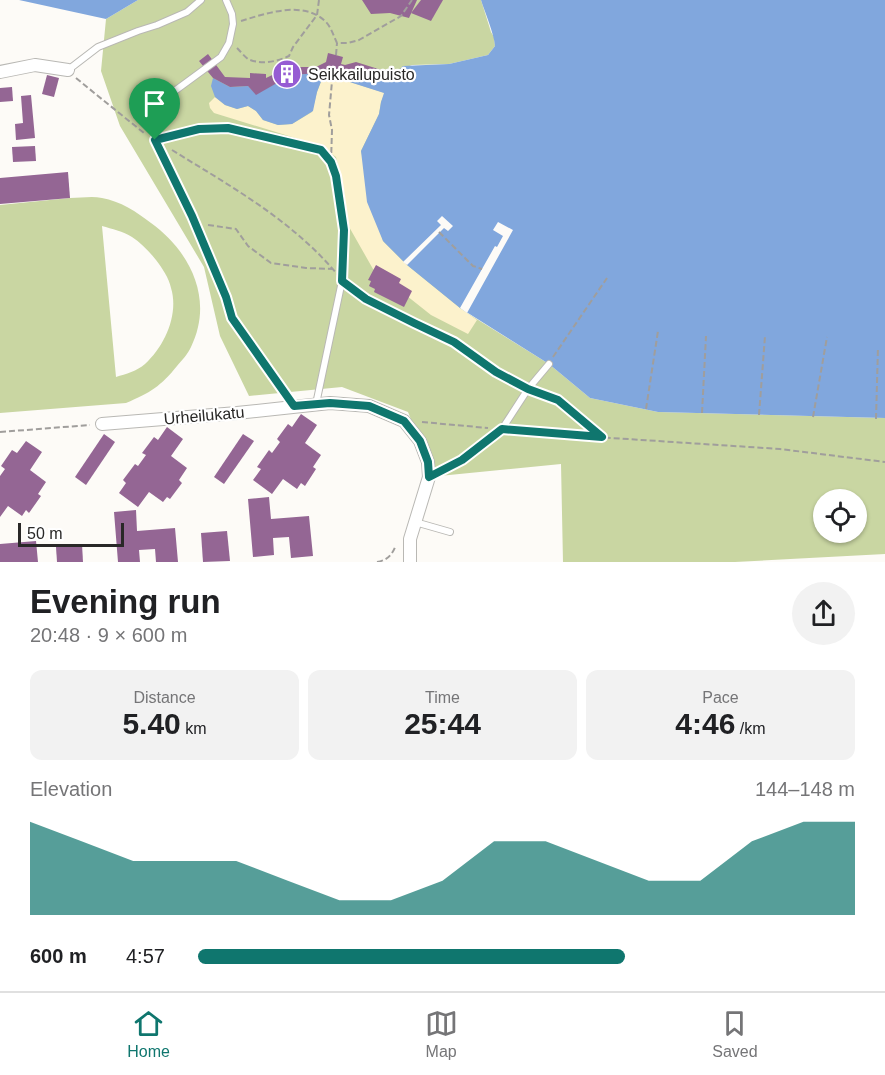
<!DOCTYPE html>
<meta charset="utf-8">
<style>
body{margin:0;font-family:Helvetica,sans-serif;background:#f2f2f2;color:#202124;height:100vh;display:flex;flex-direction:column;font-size:22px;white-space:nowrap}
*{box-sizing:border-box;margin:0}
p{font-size:20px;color:#757577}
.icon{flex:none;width:33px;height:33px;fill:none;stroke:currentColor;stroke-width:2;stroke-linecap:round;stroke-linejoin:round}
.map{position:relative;height:562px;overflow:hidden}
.details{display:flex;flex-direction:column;background:#fff;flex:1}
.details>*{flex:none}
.tools{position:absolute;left:813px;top:489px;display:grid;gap:12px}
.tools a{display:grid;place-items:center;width:54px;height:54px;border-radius:50%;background:#fff;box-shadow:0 2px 4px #0004;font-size:30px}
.scale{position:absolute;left:18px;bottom:15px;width:106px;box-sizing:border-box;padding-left:6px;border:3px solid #292827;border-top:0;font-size:16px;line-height:21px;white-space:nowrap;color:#292827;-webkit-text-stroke:4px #fff;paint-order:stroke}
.pin{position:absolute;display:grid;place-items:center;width:51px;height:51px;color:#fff;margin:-62px -26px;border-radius:50% 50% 50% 0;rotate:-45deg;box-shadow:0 0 6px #0007}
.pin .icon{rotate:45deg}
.round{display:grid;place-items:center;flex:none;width:63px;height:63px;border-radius:32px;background:#f2f2f2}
.overview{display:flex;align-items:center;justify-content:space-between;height:102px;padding:0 30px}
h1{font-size:33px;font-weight:700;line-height:45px}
.figures{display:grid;grid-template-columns:repeat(3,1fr);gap:9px;height:102px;padding:6px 30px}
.figures div{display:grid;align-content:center;border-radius:12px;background:#f2f2f2;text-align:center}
.figures b{font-size:30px;font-weight:700}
.figures small{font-size:16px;font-weight:400}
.figures p{font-size:16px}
.chart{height:168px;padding:12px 30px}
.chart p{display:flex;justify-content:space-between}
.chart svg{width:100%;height:108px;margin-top:6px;fill:#0f766e;opacity:.7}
ul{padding:0 30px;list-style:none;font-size:20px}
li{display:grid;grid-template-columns:96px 72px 1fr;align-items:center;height:45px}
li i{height:15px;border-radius:8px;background:#0f766e}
.menu{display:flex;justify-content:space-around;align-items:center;height:84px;border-top:2px solid #e0e0e0;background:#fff;font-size:16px;color:#757577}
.menu a{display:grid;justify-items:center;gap:3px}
.menu .selected{color:#0f766e}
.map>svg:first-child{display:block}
.green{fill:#c9d6a2;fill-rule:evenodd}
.sand{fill:#fcf2cc}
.water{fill:#81a7dd}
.pier{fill:#fdfbf7}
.building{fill:#946694}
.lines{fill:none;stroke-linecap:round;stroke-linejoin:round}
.service-casing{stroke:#b9b8b4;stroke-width:8}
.minor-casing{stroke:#b9b8b4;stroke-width:14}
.path{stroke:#a09e9c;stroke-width:2;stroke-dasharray:6 3;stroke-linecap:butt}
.service{stroke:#fff;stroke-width:6}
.minor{stroke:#fff;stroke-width:12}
.route-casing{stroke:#fff;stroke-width:12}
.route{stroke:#0f766e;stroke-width:8}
.labels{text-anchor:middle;stroke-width:4.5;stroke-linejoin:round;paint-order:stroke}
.poi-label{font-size:16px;fill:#292827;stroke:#fff;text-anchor:start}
.street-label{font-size:16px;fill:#292827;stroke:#fff}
</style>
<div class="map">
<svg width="885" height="562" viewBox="0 0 885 562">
<rect width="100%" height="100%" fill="#fdfbf7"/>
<g class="green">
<path d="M 138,0 L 481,0 L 491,32 L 494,37 L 495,46 L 488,55 L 449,64 L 412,65 L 391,73 L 385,93 L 467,313 L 549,364 L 590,398 L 658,412 L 885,418 L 885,554 L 735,562 L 563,562 L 561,464 L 429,477 L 428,462 L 408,412 L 342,387 L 249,396 L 220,336 L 204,267 L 120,126 L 101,71 L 106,19 ZM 824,500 L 856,500 L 856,532 L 824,532 Z"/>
<path d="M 70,198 C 81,198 92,196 102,198 C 120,201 137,212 151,223 C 191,252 214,300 191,347 C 188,354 182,360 177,366 C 161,386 150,393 126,403 L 0,413 L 0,205 ZM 102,226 C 112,229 123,231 132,237 C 141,243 149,251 156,260 C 162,268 169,278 171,288 C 179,314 165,346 145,364 C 137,371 126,374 116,377 Z"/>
</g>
<path class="sand" d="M 334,77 L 385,93 L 381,102 L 379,114 L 361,151 L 383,241 L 407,265 L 460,308 L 477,320 L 468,334 L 431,315 L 373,269 L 348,225 L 344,191 L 336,157 L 321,146 L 214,113 L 210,108 L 209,103 L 215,97 L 225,105 L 237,109 L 248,106 L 256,111 L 263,120 L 278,125 L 292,124 L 312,112 L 317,92 L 322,79 Z"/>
<g class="water">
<path d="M 19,0 L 138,0 L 106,19 Z"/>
<path d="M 481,0 L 885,0 L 885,418 L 658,412 L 590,398 L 549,364 L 460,308 L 407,265 L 383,241 L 367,202 L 361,151 L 379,114 L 381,102 L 384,93 L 334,77 L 322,79 L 317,92 L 313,111 L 292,124 L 278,125 L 263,120 L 256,111 L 248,106 L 237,109 L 225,105 L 215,97 L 211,86 L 213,78 L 230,87 L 248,86 L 256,94 L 291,75 L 320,73 L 329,69 L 345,72 L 354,69 L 389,80 L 391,73 L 397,72 L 403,66 L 449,64 L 488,55 L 495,46 C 494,33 485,13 481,0 Z"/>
</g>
<g class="pier">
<path d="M 442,216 L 453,226 L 448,231 L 444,228 L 407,265 L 403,262 L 441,225 L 437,221 Z"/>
<path d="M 498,222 L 513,230 L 467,313 L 460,308 L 495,246 L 497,247 L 503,236 L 493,230 Z"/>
</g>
<g class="building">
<path d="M 362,0 L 417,0 L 409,18 L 390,13 L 371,14 Z"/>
<path d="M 421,0 L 443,0 L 431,21 L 411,13 Z"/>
<path d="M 328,53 L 343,57 L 341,64 L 345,65 L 356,62 L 391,73 L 389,80 L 354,69 L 345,72 L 329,69 L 320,73 L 291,75 L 256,95 L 248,86 L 230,87 L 213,78 L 199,61 L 208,54 L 225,77 L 250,78 L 250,73 L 266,74 L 266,78 L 289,67 L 316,67 L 326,62 Z"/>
<path d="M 47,75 L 59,78 L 54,97 L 42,94 Z"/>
<path d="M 12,87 L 13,101 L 0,102 L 0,88 Z"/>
<path d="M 31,95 L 35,138 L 16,140 L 15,124 L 23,123 L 21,96 Z"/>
<path d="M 35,146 L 36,161 L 13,162 L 12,147 Z"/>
<path d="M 68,172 L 70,198 L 0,204 L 0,178 Z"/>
<path d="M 376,265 L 401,279 L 399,283 L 412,291 L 404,307 L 374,292 L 375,289 L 369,286 L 371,281 L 368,280 Z"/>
<path d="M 301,414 L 317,425 L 305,443 L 321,455 L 313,467 L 316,469 L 305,486 L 301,483 L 297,489 L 283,479 L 272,494 L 253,480 L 261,469 L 257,467 L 269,450 L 272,453 L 280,442 L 277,439 L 288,424 L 292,427 Z"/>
<path d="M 167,427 L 183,439 L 171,456 L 187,468 L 179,480 L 182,483 L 170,499 L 167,497 L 163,502 L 149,492 L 138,507 L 119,493 L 126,483 L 123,480 L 135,464 L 138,466 L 146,455 L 142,453 L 154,437 L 158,440 Z"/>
<path d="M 104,434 L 115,442 L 86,485 L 75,477 Z"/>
<path d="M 243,434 L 254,441 L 224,484 L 214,477 Z"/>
<path d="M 26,441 L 42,452 L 30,470 L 46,482 L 38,494 L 41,496 L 29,513 L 26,510 L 22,516 L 8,506 L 0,517 L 0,476 L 5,469 L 1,466 L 12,450 L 17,453 Z"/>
<path d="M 269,497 L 271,519 L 309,516 L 313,556 L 291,558 L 289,537 L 273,538 L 274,555 L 253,557 L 248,499 Z"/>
<path d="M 136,510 L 137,531 L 175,528 L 178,562 L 156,562 L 155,549 L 139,550 L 140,562 L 118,562 L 114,512 Z"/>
<path d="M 227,531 L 230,561 L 203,562 L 201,533 Z"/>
<path d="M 36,541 L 38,562 L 0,562 L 0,544 Z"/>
<path d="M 82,544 L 83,562 L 57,562 L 56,547 Z"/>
</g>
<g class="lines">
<g class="service-casing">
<g id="service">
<path d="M 226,0 L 232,14 L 233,24 L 229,43 L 221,57 L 176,90 L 162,103 L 156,116 L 155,139 L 192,216 L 226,297 L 232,318 L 293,406"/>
<path d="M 68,70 L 98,47 L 138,31 L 157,25 L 187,12 L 201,0"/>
<path d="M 316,404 L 342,281"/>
<path d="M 430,477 L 462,460 L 502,429 L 528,389 L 549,364"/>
<path d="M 415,522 L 450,532"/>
</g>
</g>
<g class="minor-casing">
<g id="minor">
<path d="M 0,72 L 35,65 L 68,70"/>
<path d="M 102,424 L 237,413 L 330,403 L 369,406 L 404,421 L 420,441 L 428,462 L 429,477 L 410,539 L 410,562"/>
</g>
</g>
<g class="path">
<path d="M 241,21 C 267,13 304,0 326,22 C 331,27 334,37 337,43 L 348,43 L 359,40 L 401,16 L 412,0"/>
<path d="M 237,48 C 240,51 244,56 248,59 C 261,65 276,62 289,56 L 293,47 L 317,15 L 319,0"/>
<path d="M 336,55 L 337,43"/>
<path d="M 76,78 L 98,96 L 144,133"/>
<path d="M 166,137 L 199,129 L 228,128 L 320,150 L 331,162 L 336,176 L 344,230 L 343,272"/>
<path d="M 172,150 C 230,186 292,220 337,274"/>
<path d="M 331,162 L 332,130 L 329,115 L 333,70"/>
<path d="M 208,225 L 236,229 L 248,246 L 271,263 L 306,268 L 333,269"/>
<path d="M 439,232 L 473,266 L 482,269"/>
<path d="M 352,288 L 366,299 L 414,323 L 454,342 L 497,372 L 521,385"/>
<path d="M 553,357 L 607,278"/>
<path d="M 537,392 L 558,400 L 602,437"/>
<path d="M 646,409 L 658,331"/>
<path d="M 702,413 L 706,336"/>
<path d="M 759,415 L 765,336"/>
<path d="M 813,417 L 827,337"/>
<path d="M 876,419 L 878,347"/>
<path d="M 422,422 L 488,428"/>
<path d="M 515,430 L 581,436 L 780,449 L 885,462"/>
<path d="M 0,432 L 90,425"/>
<path d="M 377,562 C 388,560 392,555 396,545"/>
</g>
<use href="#service" class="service"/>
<use href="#minor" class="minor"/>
</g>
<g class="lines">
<g class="route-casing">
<path id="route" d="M 228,128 L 321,150 L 331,162 L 336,176 L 344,230 L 342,281 L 366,299 L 414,323 L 454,342 L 496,372 L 528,389 L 558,400 L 602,437 L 502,429 L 462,460 L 429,477 L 428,462 L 420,441 L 404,421 L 369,406 L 330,403 L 294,406 L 232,318 L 226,297 L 192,216 L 155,140 L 199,129 Z"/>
</g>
<use href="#route" class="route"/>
</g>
<defs>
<g id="building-disc" transform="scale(1.5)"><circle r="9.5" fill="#965cd3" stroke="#fff"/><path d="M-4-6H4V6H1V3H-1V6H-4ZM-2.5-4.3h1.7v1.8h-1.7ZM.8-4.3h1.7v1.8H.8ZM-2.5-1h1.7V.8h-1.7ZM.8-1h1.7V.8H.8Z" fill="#fff"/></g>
</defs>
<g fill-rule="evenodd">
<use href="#building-disc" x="287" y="74"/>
</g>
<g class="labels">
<g class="poi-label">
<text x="308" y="80">Seikkailupuisto</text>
</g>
<g class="street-label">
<text transform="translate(204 415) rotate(-5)" y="6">Urheilukatu</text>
</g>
</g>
</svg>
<div class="tools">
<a><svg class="icon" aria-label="locate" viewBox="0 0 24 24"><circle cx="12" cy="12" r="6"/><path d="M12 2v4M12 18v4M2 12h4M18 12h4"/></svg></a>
</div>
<div class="scale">50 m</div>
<div class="pin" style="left:155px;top:140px;background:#1e9e55"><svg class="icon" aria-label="arrive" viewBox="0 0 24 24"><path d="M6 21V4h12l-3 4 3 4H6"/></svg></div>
</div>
<section class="details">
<div class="overview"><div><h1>Evening run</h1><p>20:48 · 9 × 600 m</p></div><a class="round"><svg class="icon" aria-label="share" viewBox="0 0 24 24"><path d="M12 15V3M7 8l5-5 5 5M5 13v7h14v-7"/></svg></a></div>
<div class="figures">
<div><p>Distance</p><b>5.40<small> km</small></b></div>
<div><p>Time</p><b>25:44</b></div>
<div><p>Pace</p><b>4:46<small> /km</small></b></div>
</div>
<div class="chart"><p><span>Elevation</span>144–148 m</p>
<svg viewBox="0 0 160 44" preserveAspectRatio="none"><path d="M0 44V6L10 14L20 22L30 22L40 22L50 30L60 38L70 38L80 30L90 14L100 14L110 22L120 30L130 30L140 14L150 6L160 6V44z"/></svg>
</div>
<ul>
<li><b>600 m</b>4:57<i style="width:65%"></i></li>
</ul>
</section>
<nav class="menu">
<a class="selected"><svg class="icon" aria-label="home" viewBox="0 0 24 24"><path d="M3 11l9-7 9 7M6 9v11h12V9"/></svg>Home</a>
<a><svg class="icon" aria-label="map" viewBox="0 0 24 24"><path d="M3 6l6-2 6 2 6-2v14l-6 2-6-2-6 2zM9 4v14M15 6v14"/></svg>Map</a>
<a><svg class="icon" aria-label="saved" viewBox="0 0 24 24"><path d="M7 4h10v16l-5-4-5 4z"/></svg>Saved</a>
</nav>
